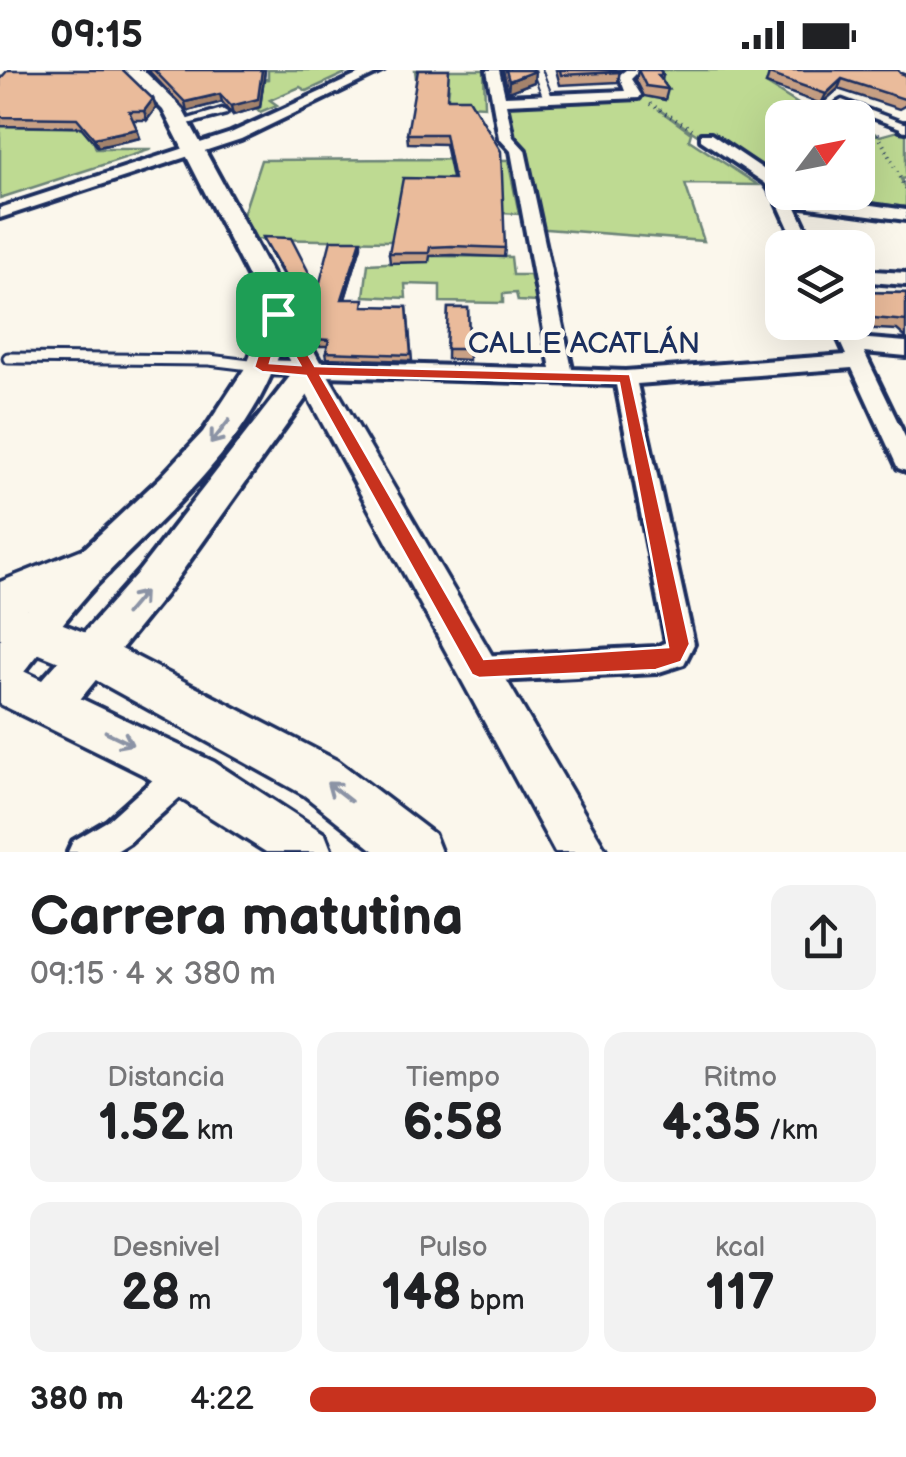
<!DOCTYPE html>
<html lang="es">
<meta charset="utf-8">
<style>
body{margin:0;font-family:"Balsamiq Sans",sans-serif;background:#f2f2f2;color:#202124;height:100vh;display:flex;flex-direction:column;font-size:38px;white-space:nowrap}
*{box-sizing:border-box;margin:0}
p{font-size:32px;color:#757577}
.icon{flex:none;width:55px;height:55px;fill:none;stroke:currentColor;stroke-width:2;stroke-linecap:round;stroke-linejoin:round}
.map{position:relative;height:782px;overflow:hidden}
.drawer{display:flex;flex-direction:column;background:#fff;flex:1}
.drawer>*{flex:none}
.needle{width:65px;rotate:58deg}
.controls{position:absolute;left:765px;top:30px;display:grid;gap:20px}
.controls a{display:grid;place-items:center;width:110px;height:110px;border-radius:20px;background:#fff;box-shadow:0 10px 40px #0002;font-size:50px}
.pin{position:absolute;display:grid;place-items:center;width:85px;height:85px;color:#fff;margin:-42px;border-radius:20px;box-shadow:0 5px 15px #0006}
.round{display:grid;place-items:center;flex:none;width:105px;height:105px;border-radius:20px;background:#f2f2f2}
.overview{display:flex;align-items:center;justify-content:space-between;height:170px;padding:0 30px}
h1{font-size:55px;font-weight:800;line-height:75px}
.stats{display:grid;grid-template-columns:repeat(3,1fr);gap:15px;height:170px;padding:10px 30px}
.stats div{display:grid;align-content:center;border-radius:20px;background:#f2f2f2;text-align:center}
.stats b{font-size:50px;font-weight:800}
.stats small{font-size:28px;font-weight:400}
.stats p{font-size:28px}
ul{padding:0 30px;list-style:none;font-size:32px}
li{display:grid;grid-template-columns:160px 120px 1fr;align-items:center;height:75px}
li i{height:25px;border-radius:12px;background:#c8321e}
.status{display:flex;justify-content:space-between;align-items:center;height:70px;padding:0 50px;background:#fff;direction:ltr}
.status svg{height:28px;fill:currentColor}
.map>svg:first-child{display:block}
.green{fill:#beda92;stroke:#6c8478;stroke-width:2.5}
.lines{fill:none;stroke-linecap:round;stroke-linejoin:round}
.service-far1-casing{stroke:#1b2f5e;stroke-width:12}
.service-casing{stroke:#1b2f5e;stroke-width:15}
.pedestrian-casing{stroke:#1b2f5e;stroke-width:7}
.minor-casing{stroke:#1b2f5e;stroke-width:8}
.secondary-casing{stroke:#1b2f5e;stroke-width:8}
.primary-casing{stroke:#1b2f5e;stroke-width:7}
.path{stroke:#1b2f5e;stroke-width:4;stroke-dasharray:1 5;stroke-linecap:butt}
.service-far1{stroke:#fbf7ec;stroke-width:8}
.service{stroke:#fbf7ec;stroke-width:9}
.pedestrian{fill:#fbf7ec;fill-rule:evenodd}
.minor{fill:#fbf7ec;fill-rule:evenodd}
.secondary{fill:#fbf7ec;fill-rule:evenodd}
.primary{fill:#fbf7ec;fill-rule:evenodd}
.wall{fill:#c9a185;stroke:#1b2f5e;stroke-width:2.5}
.shaded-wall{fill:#a4836c;stroke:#1b2f5e;stroke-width:2.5}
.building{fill:#eabb9b;stroke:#1b2f5e;stroke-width:2.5}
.oneway{stroke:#8b93a5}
.route{fill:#c8321e;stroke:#fff;stroke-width:2.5;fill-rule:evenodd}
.labels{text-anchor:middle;stroke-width:9;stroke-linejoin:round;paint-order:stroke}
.street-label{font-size:30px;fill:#1b2f5e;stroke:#fbf7ec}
</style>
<div class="status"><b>09:15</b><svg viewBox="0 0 49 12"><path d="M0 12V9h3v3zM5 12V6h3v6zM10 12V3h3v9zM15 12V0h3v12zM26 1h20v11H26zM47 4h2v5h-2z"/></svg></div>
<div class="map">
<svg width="906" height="782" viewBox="0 0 906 782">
<rect width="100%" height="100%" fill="#fbf7ec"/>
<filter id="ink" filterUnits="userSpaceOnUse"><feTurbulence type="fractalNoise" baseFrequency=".01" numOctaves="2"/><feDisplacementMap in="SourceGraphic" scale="20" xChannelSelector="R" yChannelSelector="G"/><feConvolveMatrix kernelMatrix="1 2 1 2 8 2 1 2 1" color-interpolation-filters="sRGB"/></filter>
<g filter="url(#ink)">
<g class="green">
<path d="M 268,0 L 352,0 L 307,21 L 300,17 L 270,30 L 277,35 L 260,42 L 233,12 L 268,9 Z"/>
<path d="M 415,0 L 484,0 L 485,36 L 447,34 L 449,18 L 417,17 Z"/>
<path d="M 636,0 L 780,0 L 766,14 L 803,37 L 833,47 L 782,48 L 782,121 L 658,39 L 691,63 L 689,70 L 758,115 L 685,114 L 704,171 L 533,158 L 499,30 L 633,25 L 625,15 Z"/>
<path d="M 0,56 L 89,58 L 96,79 L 152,79 L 0,128 Z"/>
<path d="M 858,56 L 880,66 L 906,59 L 906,108 L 901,109 L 906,120 L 906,137 L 797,123 L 858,122 Z"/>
<path d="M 410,89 L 508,90 L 519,144 L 500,143 L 433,176 L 434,186 L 511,187 L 513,205 L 530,205 L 537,232 L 518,231 L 516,223 L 503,224 L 503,233 L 440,232 L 440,215 L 405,214 L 406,228 L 364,226 L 368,194 L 406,192 L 394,164 L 391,171 L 256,169 L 243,145 L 261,90 Z"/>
</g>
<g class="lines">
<g class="service-far1-casing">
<path id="service-far1" d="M 537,0 L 548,28"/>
</g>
<g class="service-casing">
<path id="service" d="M 8,288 L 209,290 L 258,296"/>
</g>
<g class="pedestrian-casing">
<g id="pedestrian">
<path d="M 842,30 L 906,54 L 906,60 L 838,35 L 837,33 Z"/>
<path d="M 222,39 L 227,42 L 226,44 L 180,56 L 175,53 Z"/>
</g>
</g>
<g class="minor-casing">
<g id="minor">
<path d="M 368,0 L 384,0 L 241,69 L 0,148 L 0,138 L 231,63 Z"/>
<path d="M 487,0 L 499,0 L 505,26 L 625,21 L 619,5 L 626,0 L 640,0 L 631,9 L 641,25 L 639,28 L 506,34 L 513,67 L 525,80 L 572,299 L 625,301 L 846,285 L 831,252 L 850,252 L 857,268 L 906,272 L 906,286 L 864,282 L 906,369 L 906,401 L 898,398 L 852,298 L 637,314 L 694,574 L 684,594 L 656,603 L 479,612 L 469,609 L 465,599 L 469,589 L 479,586 L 656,577 L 666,572 L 616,315 L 261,304 L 251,297 L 261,290 L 551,299 L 511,81 L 499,68 Z"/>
<path d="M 906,53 L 906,61 L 900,60 L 900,54 Z"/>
<path d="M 701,64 L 711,64 L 775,107 L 782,122 L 906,140 L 906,150 L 795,135 L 815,178 L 798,178 L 776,129 L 765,113 L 701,70 Z"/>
<path d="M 858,200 L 906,203 L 906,215 L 858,211 Z"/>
<path d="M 186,686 L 197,690 L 201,701 L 197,712 L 129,773 L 115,782 L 68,782 L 73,771 L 107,751 L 175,690 Z"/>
</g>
</g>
<g class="secondary-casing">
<path id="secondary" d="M 123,0 L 143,0 L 181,37 L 325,301 L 165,525 L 64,649 L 49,655 L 34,649 L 28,634 L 34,619 L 139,501 L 295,300 L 282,275 C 253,373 166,443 97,514 C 68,545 42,581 14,614 L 0,619 L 0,570 L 68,494 L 161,407 L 203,362 L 247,295 L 266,242 L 163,40 Z"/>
</g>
<g class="primary-casing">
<g id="primary">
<path d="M 310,290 L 321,293 L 607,782 L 555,782 L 294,301 L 299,293 Z"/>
<path d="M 95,474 L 109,479 L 114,491 L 109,503 L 27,540 L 104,570 L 338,691 L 434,764 L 441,782 L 376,782 L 304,725 L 74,598 L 0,568 L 0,512 Z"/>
<path d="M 0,590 L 214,692 L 325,764 L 332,782 L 266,782 L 142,704 L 0,634 Z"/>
</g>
</g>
<g class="path">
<path d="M 650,34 L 692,59"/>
<path d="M 878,64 L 906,120"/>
</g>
<use href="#service-far1" class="service-far1"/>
<use href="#service" class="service"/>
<use href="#pedestrian" class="pedestrian"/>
<use href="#minor" class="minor"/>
<use href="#secondary" class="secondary"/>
<use href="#primary" class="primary"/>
</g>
<g class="wall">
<path d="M 148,0 L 265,0 L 260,37 L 233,45 L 222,32 L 187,41 Z"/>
<path d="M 503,0 L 534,0 L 534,12 L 508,22 Z"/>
<path d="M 556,0 L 620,0 L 618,12 L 560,15 Z"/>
<path d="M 638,0 L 663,5 L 662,11 L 668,19 L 665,30 L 644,26 L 636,10 Z"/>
<path d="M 900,3 L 906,5 L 906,35 L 899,39 L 838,19 L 821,34 L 766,14 L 769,4 Z"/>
<path d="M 0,9 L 153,29 L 156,38 L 147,50 L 133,50 L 140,68 L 98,77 L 81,57 L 0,56 Z"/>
<path d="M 448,28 L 505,178 L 504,187 L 452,185 L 430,186 L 429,192 L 390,193 L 389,183 L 452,108 L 445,74 L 408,73 L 407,64 Z"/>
<path d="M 263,167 L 318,220 L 361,176 L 345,229 L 364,237 L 407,237 L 412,291 L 327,288 L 326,282 L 328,276 L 315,276 L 296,235 L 294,229 L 296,229 L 265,173 Z"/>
<path d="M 858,222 L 906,223 L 906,268 L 897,260 L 857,258 L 853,252 L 858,252 Z"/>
<path d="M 448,238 L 468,238 L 469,290 L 447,289 Z"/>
</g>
<g class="shaded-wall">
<path d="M 262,0 L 265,0 L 260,37 L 233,45 L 231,36 Z"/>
<path d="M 535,1 L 534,12 L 508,22 L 509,11 Z"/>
<path d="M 842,9 L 838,19 L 821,34 L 826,24 Z"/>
<path d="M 220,24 L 222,32 L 187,41 L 185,32 Z"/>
<path d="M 153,29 L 156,38 L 147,50 L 144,41 Z"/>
<path d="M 137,59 L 140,68 L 98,77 L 94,68 Z"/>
<path d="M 361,170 L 361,176 L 343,235 L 342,229 Z"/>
</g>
<g class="building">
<path d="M 8,0 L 123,0 L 153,29 L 144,41 L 129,41 L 137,59 L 94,68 L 77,48 L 0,47 L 0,9 Z"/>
<path d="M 154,0 L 262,0 L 258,29 L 231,36 L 220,24 L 185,32 Z"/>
<path d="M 418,0 L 449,0 L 447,28 L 469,28 L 501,81 L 505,178 L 452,176 L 430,177 L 429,183 L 389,183 L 403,108 L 454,109 L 445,64 L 407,64 Z"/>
<path d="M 506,0 L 534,0 L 535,1 L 509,11 Z"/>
<path d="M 560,0 L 620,0 L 620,2 L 561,5 Z"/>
<path d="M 638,0 L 660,0 L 663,5 L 658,5 L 668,19 L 646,16 Z"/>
<path d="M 773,0 L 898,0 L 900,3 L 906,5 L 906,28 L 904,29 L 842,9 L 826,24 L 769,4 Z"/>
<path d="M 263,167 L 291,168 L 318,220 L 331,170 L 361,170 L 342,229 L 364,229 L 363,236 L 407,237 L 411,285 L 326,282 L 329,270 L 314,269 L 294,229 L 298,229 Z"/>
<path d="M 858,222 L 906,223 L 906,251 L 863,247 L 858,238 Z"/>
<path d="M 448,238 L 468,238 L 469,279 L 446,279 Z"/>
</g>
<defs><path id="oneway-shaft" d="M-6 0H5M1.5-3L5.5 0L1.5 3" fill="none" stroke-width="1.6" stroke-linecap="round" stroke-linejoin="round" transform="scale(2.5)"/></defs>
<g class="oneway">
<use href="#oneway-shaft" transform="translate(220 362) rotate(128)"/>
<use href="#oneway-shaft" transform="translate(135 533) rotate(-50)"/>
<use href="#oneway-shaft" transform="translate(119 668) rotate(26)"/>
<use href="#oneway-shaft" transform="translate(339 722) rotate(-142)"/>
</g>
</g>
<path class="route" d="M 278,240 L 283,241 L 315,296 L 630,304 L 690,574 L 681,592 L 656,600 L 479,608 L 472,605 L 306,306 L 262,302 L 254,297 L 271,244 ZM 280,260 L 300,295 L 270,293 ZM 321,306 L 619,313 L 668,577 L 484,589 Z"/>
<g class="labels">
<g class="street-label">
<text x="584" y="283">CALLE ACATLÁN</text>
</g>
</g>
</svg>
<div class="controls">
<a><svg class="needle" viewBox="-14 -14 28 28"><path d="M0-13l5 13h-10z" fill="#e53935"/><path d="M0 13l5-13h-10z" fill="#757577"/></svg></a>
<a><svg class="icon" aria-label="layers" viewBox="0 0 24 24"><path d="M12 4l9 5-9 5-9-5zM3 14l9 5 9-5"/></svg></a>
</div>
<div class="pin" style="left:278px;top:244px;background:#1e9e55"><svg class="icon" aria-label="arrive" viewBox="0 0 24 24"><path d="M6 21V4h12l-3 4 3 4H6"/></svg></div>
</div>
<section class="drawer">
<div class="overview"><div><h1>Carrera matutina</h1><p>09:15 · 4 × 380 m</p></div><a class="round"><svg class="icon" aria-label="share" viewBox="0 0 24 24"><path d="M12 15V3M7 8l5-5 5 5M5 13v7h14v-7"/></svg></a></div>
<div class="stats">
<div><p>Distancia</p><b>1.52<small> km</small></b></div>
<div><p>Tiempo</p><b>6:58</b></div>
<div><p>Ritmo</p><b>4:35<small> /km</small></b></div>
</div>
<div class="stats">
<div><p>Desnivel</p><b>28<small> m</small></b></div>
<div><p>Pulso</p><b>148<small> bpm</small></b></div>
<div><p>kcal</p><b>117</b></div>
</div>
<ul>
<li><b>380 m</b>4:22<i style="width:100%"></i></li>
</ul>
</section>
